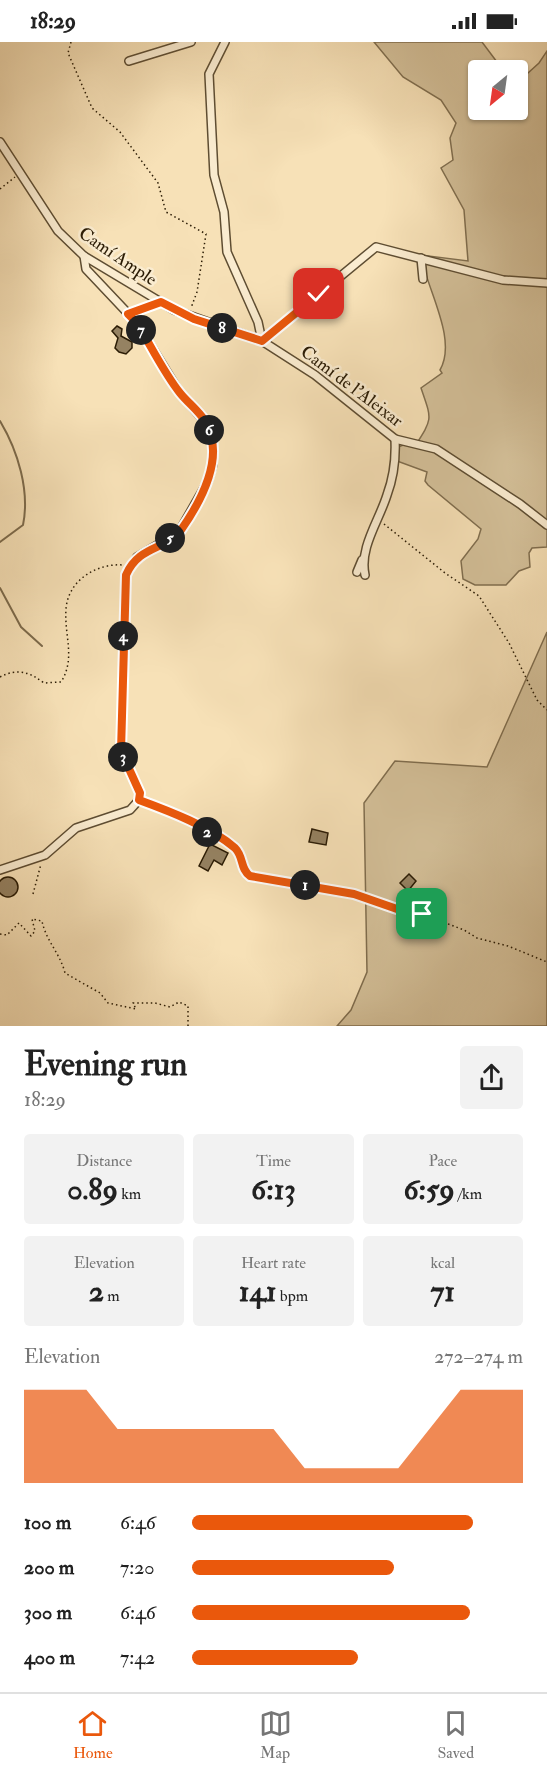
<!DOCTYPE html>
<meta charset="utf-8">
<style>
body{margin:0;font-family:"IM FELL Double Pica",serif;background:#f2f2f2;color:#222;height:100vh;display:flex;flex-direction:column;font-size:22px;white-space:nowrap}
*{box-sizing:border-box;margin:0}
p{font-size:20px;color:#767676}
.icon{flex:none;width:33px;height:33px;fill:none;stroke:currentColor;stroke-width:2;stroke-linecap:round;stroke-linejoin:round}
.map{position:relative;height:984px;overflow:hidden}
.panel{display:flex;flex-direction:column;background:#fff;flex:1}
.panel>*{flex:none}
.needle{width:39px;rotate:209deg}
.buttons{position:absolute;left:468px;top:18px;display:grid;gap:12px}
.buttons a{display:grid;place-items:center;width:60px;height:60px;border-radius:6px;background:#fff;box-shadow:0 2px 4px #0004;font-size:30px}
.pin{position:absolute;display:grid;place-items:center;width:51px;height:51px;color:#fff;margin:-26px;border-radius:12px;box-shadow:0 3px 9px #0006}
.km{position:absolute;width:30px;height:30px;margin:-15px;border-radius:50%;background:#222;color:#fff;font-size:16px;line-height:30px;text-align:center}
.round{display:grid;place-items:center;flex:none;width:63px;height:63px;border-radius:6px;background:#f2f2f2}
.summary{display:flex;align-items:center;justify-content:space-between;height:102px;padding:0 24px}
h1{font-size:33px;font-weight:700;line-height:45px}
.figures{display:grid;grid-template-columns:repeat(3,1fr);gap:9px;height:102px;padding:6px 24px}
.figures div{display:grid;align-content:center;border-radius:6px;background:#f2f2f2;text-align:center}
.figures b{font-size:30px;font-weight:700}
.figures small{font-size:16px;font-weight:400}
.figures p{font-size:16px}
.chart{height:168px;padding:12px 24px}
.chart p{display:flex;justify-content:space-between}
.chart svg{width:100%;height:108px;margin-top:6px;fill:#ea580c;opacity:.7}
ul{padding:0 24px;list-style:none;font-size:20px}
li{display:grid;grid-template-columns:96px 72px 1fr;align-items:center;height:45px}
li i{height:15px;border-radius:8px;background:#ea580c}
.status{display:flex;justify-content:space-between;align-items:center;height:42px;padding:0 30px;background:#fff;direction:ltr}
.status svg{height:16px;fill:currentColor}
.tabs{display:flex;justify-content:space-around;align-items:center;height:84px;border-top:2px solid #e0e0e0;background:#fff;font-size:16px;color:#767676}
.tabs a{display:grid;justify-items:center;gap:3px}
.tabs .active{color:#ea580c}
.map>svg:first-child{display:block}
.green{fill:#d4c099;stroke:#806e4f;stroke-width:1.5}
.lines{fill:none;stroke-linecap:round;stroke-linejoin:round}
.stream{stroke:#7c6a4b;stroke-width:2}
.building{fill:#958262;stroke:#2b1c05;stroke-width:1.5}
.minor-casing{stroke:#5e4d32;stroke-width:10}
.path{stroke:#2b1c05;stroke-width:1.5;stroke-dasharray:1.5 3;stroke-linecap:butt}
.minor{stroke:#faecd0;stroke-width:7}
.route-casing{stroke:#fff;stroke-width:12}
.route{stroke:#ea580c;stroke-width:8}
.labels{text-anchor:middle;stroke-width:5;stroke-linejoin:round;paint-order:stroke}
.street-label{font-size:18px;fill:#2b1c05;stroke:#faecd0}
</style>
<div class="status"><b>18:29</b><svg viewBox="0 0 49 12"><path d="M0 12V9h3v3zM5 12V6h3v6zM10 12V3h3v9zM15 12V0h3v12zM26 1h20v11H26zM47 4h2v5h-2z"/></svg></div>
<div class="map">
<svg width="547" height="984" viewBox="0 0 547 984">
<rect width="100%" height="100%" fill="#f7e1b7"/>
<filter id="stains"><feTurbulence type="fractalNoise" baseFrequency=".00333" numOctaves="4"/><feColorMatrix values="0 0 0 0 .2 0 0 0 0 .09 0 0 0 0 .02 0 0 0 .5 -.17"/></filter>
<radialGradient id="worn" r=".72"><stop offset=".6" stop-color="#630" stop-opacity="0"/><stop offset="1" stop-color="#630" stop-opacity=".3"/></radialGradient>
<g class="green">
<path d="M 374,0 L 482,0 L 503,28 L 478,28 L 478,68 L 518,68 L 518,40 L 539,21 L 547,9 L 547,505 L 532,506 L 529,511 L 530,525 L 519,529 L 506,543 L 475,543 L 463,537 L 461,519 L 478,497 L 481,487 L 428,443 L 425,439 L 427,430 L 397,419 L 398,405 L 406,402 L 415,404 C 433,376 432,378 421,346 L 442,331 L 440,328 C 458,297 426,246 421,213 L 468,219 L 464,168 L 441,126 L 453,118 L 450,96 L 456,81 L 441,58 L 403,35 Z"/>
<path d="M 547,590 L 547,984 L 337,984 L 351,968 L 367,930 L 364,761 L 395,719 L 487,725 Z"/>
</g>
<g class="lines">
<g class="stream">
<path d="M 0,379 C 18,409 30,449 23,483 L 0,500"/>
<path d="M 0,546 L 21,585 L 42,604"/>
</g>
</g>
<g class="building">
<path d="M 117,284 L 122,287 L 121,294 L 132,300 L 132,306 L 126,312 L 119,310 L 115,306 L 118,296 L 112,289 Z"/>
<path d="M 312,787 L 328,791 L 326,803 L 309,800 Z"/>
<path d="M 210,802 L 228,811 L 222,823 L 214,818 L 208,829 L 199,824 Z"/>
<path d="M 409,832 L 416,839 L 408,849 L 400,841 Z"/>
<circle cx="8" cy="845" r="10"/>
</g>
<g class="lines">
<g class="minor-casing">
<g id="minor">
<path d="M 225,0 L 209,32 L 214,133 L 224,170 L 227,210 L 258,280 L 262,299"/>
<path d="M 129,19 L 191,0"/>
<path d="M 0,100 L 58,189 L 84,214 L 174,268 L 262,299 L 315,333 L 395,397 L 436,407 L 520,462 L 547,483"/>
<path d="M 421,216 L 423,237"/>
<path d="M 262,299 L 376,205 L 503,238 L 547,241"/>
<path d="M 357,530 L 362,518"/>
<path d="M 365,533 C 359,506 379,479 387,453 C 394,434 396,417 395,397"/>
<path d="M 0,828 L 45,813 L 76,786 L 130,768 L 139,758 L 140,751 L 121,709 L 126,533 L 137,515 L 179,490 L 208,439 L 213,422 L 213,399 L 206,381 L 180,351 L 137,281 L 86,227 L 84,214"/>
</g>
</g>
<g class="path">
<path d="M 71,0 L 68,11 L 92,66 L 120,90 L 158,141 L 166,170 L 206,192 L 197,250 L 191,266"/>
<path d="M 0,147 L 15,135"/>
<path d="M 136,270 L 151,264"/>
<path d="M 384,482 L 445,531 L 479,554 L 509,601 L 537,658 L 547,668"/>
<path d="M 0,635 C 17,626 30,630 44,641 L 61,640 C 76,616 64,594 66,567 C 68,538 97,521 123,523"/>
<path d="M 146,760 C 169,769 222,791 238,809 C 245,817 241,827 250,834 L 354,852 L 397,867 L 422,872 L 464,888 L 477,896 L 508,904 L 547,920"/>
<path d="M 33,852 L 41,822"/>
<path d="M 0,892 L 7,893 L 19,881 L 31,894 L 35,889 L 32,877 L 42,879 C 46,899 60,911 65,931 L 100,951 L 108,961 L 136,967 L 133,961 L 155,961 L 170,965 L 179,960 L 188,964 L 188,984"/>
</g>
<use href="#minor" class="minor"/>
</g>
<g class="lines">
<g class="route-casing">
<path id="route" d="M 319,252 L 262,299 L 194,277 L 161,260 L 128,272 L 137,281 C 151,304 164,331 180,351 C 188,361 198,368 205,379 C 226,414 202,458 181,488 C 167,508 139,503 126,533 L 121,709 L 140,751 L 139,758 C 169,769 211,785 235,806 C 244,815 240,827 250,834 L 354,852 L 397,867 L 422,872"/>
</g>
<use href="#route" class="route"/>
</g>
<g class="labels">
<g class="street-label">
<text transform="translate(118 214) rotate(34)" y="6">Camí Ample</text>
<text transform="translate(352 344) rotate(37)" y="6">Camí de l'Aleixar</text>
</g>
</g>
<rect width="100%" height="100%" filter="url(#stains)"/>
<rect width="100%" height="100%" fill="url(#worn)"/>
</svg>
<div class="buttons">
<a><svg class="needle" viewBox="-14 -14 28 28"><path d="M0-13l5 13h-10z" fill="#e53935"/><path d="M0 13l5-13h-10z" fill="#767676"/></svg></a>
</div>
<div class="pin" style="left:422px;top:872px;background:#1e9e55"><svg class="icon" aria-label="arrive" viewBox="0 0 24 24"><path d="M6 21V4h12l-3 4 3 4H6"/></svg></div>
<div class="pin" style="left:319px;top:252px;background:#d93025"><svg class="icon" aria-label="check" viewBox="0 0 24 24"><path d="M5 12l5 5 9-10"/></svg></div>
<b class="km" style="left:305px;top:843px">1</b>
<b class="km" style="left:207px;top:790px">2</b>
<b class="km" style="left:123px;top:715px">3</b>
<b class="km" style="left:123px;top:594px">4</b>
<b class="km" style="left:170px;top:496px">5</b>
<b class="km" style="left:209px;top:388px">6</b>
<b class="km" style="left:141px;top:288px">7</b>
<b class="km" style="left:222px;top:286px">8</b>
</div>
<section class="panel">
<div class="summary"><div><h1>Evening run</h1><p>18:29</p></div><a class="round"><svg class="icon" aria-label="share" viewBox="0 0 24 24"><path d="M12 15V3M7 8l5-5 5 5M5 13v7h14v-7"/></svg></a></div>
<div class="figures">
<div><p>Distance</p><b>0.89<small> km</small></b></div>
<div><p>Time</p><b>6:13</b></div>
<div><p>Pace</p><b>6:59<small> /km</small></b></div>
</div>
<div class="figures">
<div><p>Elevation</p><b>2<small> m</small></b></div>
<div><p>Heart rate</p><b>141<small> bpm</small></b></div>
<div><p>kcal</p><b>71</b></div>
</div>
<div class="chart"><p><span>Elevation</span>272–274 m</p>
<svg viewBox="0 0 160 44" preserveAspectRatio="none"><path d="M0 44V6L10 6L20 6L30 22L40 22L50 22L60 22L70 22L80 22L90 38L100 38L110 38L120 38L130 22L140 6L150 6L160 6V44z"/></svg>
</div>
<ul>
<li><b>100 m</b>6:46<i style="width:85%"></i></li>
<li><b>200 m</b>7:20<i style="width:61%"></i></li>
<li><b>300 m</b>6:46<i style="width:84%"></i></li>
<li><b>400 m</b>7:42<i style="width:50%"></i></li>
</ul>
</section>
<nav class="tabs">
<a class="active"><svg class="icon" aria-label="home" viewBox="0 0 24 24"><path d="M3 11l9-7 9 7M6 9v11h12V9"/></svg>Home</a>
<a><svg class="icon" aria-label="map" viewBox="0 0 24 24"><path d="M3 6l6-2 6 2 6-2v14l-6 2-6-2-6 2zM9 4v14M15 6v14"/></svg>Map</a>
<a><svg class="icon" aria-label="saved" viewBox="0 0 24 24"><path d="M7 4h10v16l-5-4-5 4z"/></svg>Saved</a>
</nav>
